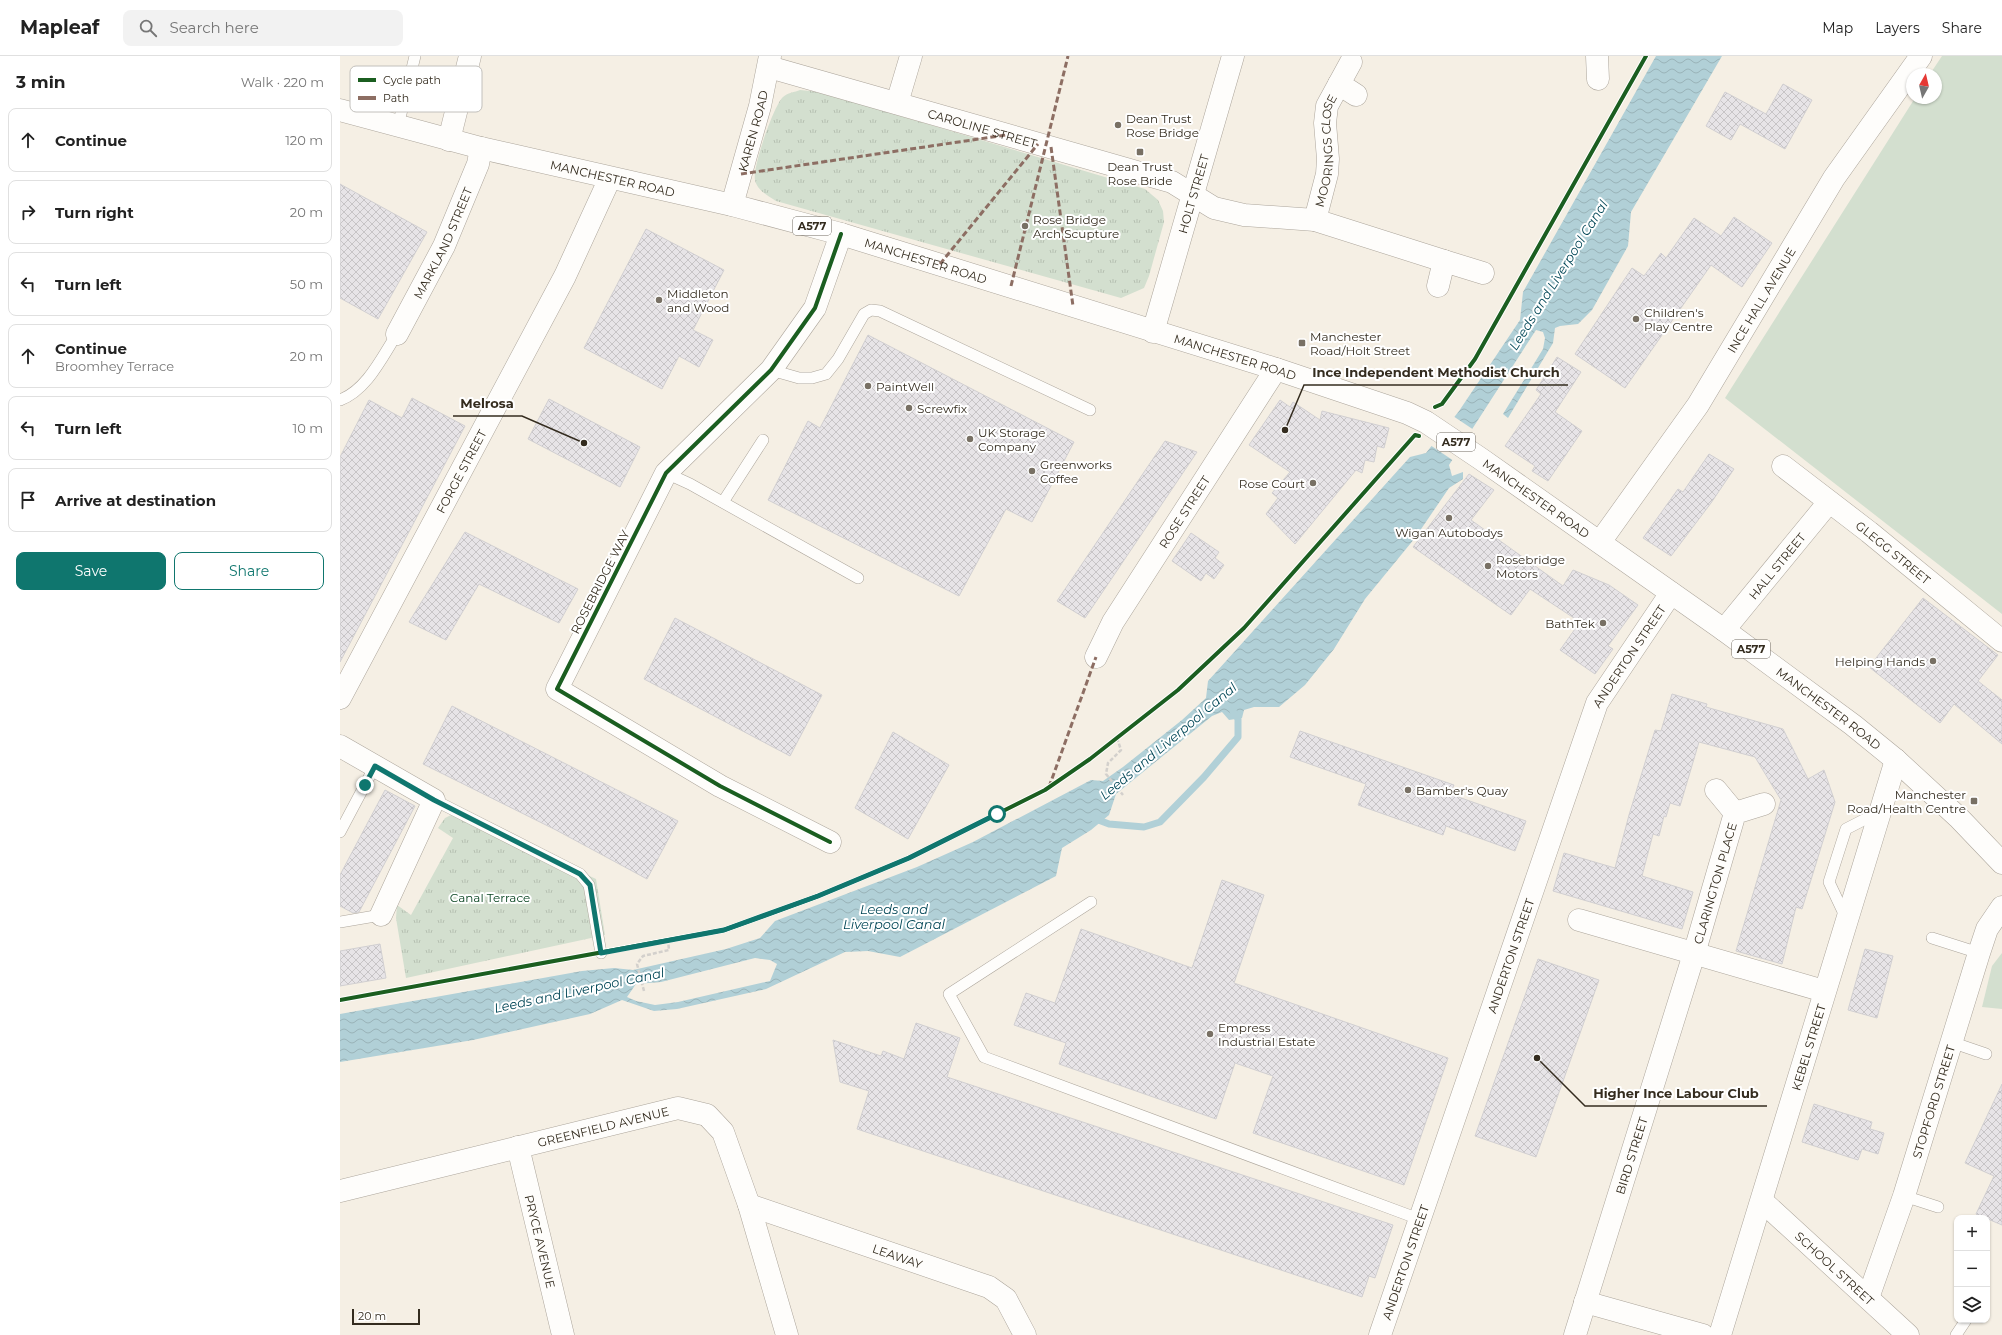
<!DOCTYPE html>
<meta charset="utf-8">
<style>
:root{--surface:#fff;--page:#f2f2f2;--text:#222;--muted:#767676;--line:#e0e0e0;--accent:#0f766e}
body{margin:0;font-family:Montserrat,sans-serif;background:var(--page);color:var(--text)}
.controls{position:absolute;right:12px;bottom:12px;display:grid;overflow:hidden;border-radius:8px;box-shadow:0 1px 3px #0004}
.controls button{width:36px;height:36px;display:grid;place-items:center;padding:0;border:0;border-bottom:1px solid var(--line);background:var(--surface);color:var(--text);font:20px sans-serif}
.compass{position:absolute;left:1566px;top:12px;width:36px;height:36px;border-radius:50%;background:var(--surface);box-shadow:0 1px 3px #0004;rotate:8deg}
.scale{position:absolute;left:12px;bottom:10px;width:68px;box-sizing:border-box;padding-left:4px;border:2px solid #342c1f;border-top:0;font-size:11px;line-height:14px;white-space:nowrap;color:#342c1f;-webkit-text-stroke:3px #fff;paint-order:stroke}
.stop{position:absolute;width:12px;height:12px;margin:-9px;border:3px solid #0f766e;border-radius:50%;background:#fff}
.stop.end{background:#0f766e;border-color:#fff;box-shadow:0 1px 4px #0008}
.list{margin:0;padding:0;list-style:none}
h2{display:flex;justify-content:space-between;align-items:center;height:52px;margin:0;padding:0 16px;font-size:17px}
h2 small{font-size:13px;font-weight:400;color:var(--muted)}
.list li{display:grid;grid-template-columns:26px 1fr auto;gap:12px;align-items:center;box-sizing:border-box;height:64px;margin:0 8px 8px;padding:0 8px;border:1px solid var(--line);border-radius:8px}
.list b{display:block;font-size:15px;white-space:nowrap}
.list p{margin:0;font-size:13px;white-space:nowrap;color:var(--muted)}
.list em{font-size:13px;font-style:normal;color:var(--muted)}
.actions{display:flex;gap:8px;padding:12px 16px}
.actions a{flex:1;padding:9px 0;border:1px solid var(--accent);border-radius:8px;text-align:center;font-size:14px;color:var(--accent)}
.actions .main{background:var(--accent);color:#fff}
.icon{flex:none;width:22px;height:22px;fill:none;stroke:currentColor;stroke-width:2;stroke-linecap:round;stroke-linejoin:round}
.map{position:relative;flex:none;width:1662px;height:1279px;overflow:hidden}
header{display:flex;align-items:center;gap:24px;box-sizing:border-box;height:56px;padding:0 20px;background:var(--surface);border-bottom:1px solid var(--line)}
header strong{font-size:19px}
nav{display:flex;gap:22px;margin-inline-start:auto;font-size:14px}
.search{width:280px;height:36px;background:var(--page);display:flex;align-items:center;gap:10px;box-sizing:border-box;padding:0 14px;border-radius:8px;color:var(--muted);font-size:15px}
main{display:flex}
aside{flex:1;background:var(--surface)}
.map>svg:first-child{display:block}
.grass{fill:#d3dfcf}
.park{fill:url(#park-tufts)}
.water{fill:url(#water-waves);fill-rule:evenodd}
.pier{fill:#f5efe4}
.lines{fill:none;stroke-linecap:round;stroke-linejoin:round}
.stream{stroke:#b1d0d7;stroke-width:7}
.building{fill:url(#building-cross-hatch);stroke:#d1cfd1}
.lane-casing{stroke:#aca59b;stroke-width:12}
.street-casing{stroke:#aca59b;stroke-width:23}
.highway-casing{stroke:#aca59b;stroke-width:23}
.path{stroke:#d3d0cc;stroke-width:2.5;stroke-dasharray:4 2;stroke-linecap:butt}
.lane{stroke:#fefdfb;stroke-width:11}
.street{stroke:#fefdfb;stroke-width:22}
.highway{stroke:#fefdfb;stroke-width:22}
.quiet{stroke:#8d6e63;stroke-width:3;stroke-dasharray:6 3;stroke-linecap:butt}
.cycleway-casing{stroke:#fff;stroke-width:6}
.cycleway{stroke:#1b5e20;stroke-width:4}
.route{stroke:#0f766e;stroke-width:5}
.poi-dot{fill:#787064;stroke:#fff;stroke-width:1.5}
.labels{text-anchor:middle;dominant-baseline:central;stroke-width:4;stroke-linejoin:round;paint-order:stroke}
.shield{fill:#fff;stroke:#716b62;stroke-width:1}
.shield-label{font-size:11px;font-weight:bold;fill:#342c1f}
.poi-label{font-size:12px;fill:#342c1f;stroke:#fff;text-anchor:start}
.street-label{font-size:12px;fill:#342c1f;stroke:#fff}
.park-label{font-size:12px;fill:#084421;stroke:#fff}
.water-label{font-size:13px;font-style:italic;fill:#004656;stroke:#fff}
.key{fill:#fff;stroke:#c2c0bc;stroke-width:1}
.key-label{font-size:11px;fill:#342c1f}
.leader{fill:none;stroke:#342c1f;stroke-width:1.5}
.callout-dot{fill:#342c1f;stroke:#fff;stroke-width:1.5}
.callout-label{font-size:13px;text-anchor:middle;font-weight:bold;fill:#342c1f;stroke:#fff;stroke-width:4;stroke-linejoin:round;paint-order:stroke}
</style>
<header>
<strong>Mapleaf</strong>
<div class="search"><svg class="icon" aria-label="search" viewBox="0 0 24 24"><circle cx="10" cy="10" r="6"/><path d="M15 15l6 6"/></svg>Search here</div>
<nav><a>Map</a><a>Layers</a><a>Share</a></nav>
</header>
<main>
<aside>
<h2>3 min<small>Walk · 220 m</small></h2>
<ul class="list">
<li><svg class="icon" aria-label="ahead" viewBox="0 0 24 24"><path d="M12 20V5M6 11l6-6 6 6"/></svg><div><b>Continue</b></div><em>120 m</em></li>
<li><svg class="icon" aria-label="right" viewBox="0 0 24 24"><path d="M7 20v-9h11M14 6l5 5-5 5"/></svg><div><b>Turn right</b></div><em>20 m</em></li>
<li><svg class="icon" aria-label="left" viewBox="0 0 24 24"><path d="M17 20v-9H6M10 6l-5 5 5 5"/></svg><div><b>Turn left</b></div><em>50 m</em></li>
<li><svg class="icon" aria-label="ahead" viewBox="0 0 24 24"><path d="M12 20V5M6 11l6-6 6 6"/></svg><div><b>Continue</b><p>Broomhey Terrace</p></div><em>20 m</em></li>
<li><svg class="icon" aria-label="left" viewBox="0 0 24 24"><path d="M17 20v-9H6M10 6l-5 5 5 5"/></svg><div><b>Turn left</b></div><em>10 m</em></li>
<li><svg class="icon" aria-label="arrive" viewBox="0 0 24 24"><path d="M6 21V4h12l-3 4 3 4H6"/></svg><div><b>Arrive at destination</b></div></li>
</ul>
<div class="actions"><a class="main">Save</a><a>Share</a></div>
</aside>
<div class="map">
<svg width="1662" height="1279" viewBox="0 0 1662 1279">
<defs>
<pattern id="park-tufts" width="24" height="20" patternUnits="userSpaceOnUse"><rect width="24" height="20" fill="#d3dfcf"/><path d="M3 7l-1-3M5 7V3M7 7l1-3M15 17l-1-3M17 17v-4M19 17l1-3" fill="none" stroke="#b6c0b1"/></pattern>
<pattern id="water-waves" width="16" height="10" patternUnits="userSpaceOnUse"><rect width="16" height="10" fill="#b1d0d7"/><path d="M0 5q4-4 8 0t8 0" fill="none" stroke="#99b3b8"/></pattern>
<pattern id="building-cross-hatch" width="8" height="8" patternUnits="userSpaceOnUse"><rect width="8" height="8" fill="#e7e4e7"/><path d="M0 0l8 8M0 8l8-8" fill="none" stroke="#c7c4c6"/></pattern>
</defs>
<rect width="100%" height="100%" fill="#f5efe4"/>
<g class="grass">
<polygon points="1602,0 1662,0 1662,558 1385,342 1575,42 1596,42 1596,18 1590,18"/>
<polygon points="1662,897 1662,953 1642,951 1652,910"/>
</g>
<g class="park">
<path d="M460 34 480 36 805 133 818 144 823 155 824 166 809 220 804 232 781 242 436 145C428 140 417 134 415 124 412 112 434 49 443 41 447 37 455 36 460 34Z"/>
<polygon points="115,757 256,823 265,879 66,922 56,862 57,849 71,859 113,782 98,772 105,762"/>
</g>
<path class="water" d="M1316 0H1382L1291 156 1288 190 1252 254 1238 268 1220 270 1215 272 1213 287 1168 362 1163 358 1203 293 1205 282 1203 276 1196 274 1109 409 1112 420 1123 416V423L1109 432 1075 482 1025 543 994 593 965 629 939 651H914L904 654 902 662 889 664 882 656 872 660 776 738 769 759 751 774 722 792 716 820 560 901 528 895 505 896 426 933 337 953 314 955 282 944 250 958 133 984 0 1006V958L242 915 274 912 293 914 386 893 420 882 435 865 577 811 633 786 751 724 763 725 783 711 842 664 866 642 868 625 1070 401 1086 397 1119 355 1180 264 1183 236ZM415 902 430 904 437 908 430 925 338 946 315 949 296 945 287 941 296 928 321 926Z"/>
<polygon class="pier" points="1113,360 1134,374 1114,405 1090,389"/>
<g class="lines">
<polyline class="stream" points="753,762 769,768 804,771 820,766 864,721 898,681 898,663 893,655"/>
</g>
<g class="building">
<polygon points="1443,28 1472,44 1445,93 1400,68 1391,84 1366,70 1385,36 1426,58"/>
<polygon points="0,128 87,176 38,263 0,242"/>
<polygon points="1394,161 1432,187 1402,231 1371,209 1285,332 1235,298 1292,212 1304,220 1321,197 1326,202 1354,162 1381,180"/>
<polygon points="306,173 384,214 353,274 373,284 359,311 339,300 322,333 244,292"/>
<polygon points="528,279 734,386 692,466 666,453 619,540 428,444 468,365 480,372"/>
<polygon points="1217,301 1241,316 1215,356 1242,375 1208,425 1192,415 1195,410 1165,390 1201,338 1196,334"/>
<polygon points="72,342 125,370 0,606 0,401 29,344 62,362"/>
<polygon points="209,343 300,391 280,431 188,383"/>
<polygon points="940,344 950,351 953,346 980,364 982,355 1049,372 1044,392 1037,390 1034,406 1025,404 1022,417 1016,414 955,488 926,458 938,442 932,437 950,416 909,389"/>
<polygon points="825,385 857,396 745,562 717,545"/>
<polygon points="1369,398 1394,413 1371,447 1331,500 1303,482 1338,433 1343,436"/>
<polygon points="1129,418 1154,434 1131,464 1223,530 1233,514 1269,529 1298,549 1268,590 1273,593 1255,618 1220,594 1240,566 1190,533 1171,559 1073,491"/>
<polygon points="125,476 238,533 219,567 139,528 106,584 69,566"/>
<polygon points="851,477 879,496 875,502 884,509 874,523 866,517 861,525 832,505"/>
<polygon points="1583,542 1658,599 1638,625 1662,644 1662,688 1614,648 1600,667 1529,611"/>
<polygon points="335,562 482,639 450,700 304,623"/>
<polygon points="1332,638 1367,648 1366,651 1443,673 1468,723 1484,714 1495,746 1462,853 1456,851 1442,908 1396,895 1441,744 1415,701 1359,686 1340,750 1330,747 1326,761 1324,760 1319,780 1313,778 1302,820 1353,836 1342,873 1213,835 1224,797 1275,812 1289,759 1315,674 1321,675"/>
<polygon points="112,650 338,765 307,823 216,774 83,708"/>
<polygon points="960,675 1114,729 1110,738 1186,765 1175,795 1106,770 1103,779 1018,749 1026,728 950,701"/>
<polygon points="553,676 609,709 568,783 515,752"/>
<polygon points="45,734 75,750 19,856 13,857 0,850 0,819"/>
<polygon points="882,824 924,839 894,927 1108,1002 1064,1129 913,1077 933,1020 895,1007 876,1063 719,1008 726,987 674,969 686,937 715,947 741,873 852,912"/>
<polygon points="40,888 46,922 0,930 0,895"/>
<polygon points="1525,893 1553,900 1537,962 1508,954"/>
<polygon points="1198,903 1259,924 1196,1101 1135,1080"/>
<polygon points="576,967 620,982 607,1021 1053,1169 1035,1222 1029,1220 1022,1241 517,1073 529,1035 500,1026 493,984 541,1000 543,995 564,1003"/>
<polygon points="1662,1028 1662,1169 1636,1158 1654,1120 1625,1107"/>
<polygon points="1474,1048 1532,1066 1530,1073 1544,1077 1538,1098 1522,1093 1518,1104 1462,1086"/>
</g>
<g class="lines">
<defs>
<g id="lane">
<polyline points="58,70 75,0"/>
<polyline points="431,314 459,322 472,322 486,318 498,303 524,258 531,254 540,255 750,354"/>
<path d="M0 344C27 334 42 301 57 278"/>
<polyline points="326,417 350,428 518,522"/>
<polyline points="383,446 423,384"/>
<polyline points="94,744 240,818 249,829 261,897"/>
<polyline points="0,776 35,710"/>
<polyline points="751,846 609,938 644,1001 1079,1163"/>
<polyline points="1506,862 1489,826 1506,773 1539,756"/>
<polyline points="0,866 41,859"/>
<polyline points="1592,882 1639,897"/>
<polyline points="1611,986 1646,998"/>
<polyline points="1564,1140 1598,1151"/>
<polyline points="1616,1279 1626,1264"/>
</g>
<g id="street">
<polyline points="1257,0 1258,23"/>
<polyline points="1011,6 999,28 1016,39"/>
<path id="s1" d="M429 11 832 126 874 152 904 159 975 164 1104 205"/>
<polyline points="557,47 571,0"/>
<polyline points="109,84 130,0"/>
<path id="s2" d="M392 149 420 50 430 0"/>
<path id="s3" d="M975 164 987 118 988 103 985 67 987 50 999 28"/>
<polyline points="1098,230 1104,205 1143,217"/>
<path id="s4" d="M813 276 893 0"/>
<path id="s5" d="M57 278 104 190 138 108 141 92"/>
<path id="s6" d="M1443 410 1529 476 1662 585"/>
<path id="s7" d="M1260 486 1358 349 1494 122 1581 0"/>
<path id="s8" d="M1384 574 1489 446"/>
<path id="s9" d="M756 601 773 566 936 313"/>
<path id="s10" d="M0 642 225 220 270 122"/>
<polyline points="0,690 94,744 41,859"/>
<polyline points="1376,734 1395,757"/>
<polyline points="490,786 380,730 217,633 326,417 431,314 475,252 501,178"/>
<polyline points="1239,864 1484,935"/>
<path id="s11" d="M178 1091 223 1279"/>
<path id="s12" d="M0 1135 338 1052 367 1059 383 1076 409 1149 447 1279"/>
<path id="s13" d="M1422 1145 1568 1279"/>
<path id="s14" d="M409 1149 649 1231 666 1243 685 1279"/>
<path id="s15" d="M1528 1242 1564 1140 1639 897 1647 873 1662 851"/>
<polyline points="1245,1246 1363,1279"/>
<path id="s16" d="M1040 1279 1257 647 1331 537"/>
<path id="s17" d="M1235 1279 1354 898 1395 757 1424 748"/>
<path id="s18" d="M1380 1279 1556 704"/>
</g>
<g id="highway">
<path id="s19" d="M0 54 141 92 392 149 501 178 936 313 1067 357 1086 366 1141 403 1384 574 1513 669 1556 704 1619 762 1662 807"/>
</g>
</defs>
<use href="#lane" class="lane-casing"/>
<use href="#street" class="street-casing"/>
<use href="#highway" class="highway-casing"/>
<g class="path">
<polyline points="777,682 781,694 768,707 766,718 783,739"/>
<polyline points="304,935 297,908 303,900 329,894 328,884"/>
</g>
<use href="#lane" class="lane"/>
<use href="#street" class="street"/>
<use href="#highway" class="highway"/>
<g class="quiet">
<polyline points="711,91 733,250"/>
<polyline points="401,118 666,79"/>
<polyline points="600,208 698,88"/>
<polyline points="671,230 728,0"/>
<polyline points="709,731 756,601"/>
</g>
<defs>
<g id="cycleway">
<polyline points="1095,351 1102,348 1135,303 1306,0"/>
<polyline points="490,786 380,730 217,633 326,417 431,314 475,252 501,178"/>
<polyline points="0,944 384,874 478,840 569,802 705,734 750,703 838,634 904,572 1075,379 1079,380"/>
</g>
</defs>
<use href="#cycleway" class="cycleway-casing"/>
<use href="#cycleway" class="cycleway"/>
</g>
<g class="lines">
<polyline class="route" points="25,729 35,710 94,744 240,818 250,829 261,897 384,874 478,840 569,802 657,758"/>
</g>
<g class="poi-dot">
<circle cx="778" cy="69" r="4"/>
<rect x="796" y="92" width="8" height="8" rx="2"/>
<circle cx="685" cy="170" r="4"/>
<circle cx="319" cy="244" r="4"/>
<circle cx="1296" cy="263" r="4"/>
<rect x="958" y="283" width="8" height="8" rx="2"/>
<circle cx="528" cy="330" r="4"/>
<circle cx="569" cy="352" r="4"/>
<circle cx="630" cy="383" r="4"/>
<circle cx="692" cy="415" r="4"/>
<circle cx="973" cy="427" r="4"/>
<circle cx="1109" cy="462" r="4"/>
<circle cx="1148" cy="510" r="4"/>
<circle cx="1263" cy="567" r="4"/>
<circle cx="1593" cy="605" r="4"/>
<circle cx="1068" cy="734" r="4"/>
<rect x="1630" y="741" width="8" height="8" rx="2"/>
<circle cx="870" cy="978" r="4"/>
</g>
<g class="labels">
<g class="shield">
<rect x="453" y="161" width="38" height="18" rx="3"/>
<rect x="1097" y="377" width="38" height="18" rx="3"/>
<rect x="1392" y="584" width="38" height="18" rx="3"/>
</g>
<g class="shield-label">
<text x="472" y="170">A577</text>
<text x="1116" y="386">A577</text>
<text x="1411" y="593">A577</text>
</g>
<g class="poi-label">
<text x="786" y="62">Dean Trust<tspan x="786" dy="14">Rose Bridge</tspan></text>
<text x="800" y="110" text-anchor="middle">Dean Trust<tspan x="800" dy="14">Rose Bride</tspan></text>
<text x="693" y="163">Rose Bridge<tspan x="693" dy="14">Arch Scupture</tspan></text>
<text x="327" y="237">Middleton<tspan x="327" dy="14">and Wood</tspan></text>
<text x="1304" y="256">Children's<tspan x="1304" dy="14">Play Centre</tspan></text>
<text x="970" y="280">Manchester<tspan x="970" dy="14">Road/Holt Street</tspan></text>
<text x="536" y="330">PaintWell</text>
<text x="577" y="352">Screwfix</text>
<text x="638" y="376">UK Storage<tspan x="638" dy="14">Company</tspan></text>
<text x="700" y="408">Greenworks<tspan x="700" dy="14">Coffee</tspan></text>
<text x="965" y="427" text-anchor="end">Rose Court</text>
<text x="1109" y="476" text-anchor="middle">Wigan Autobodys</text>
<text x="1156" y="503">Rosebridge<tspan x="1156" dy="14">Motors</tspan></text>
<text x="1255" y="567" text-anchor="end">BathTek</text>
<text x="1585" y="605" text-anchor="end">Helping Hands</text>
<text x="1076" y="734">Bamber's Quay</text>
<text x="1626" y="738" text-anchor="end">Manchester<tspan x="1626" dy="14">Road/Health Centre</tspan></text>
<text x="878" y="971">Empress<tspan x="878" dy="14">Industrial Estate</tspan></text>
</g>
<g class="street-label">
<text stroke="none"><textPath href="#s1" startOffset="222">CAROLINE STREET</textPath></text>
<text stroke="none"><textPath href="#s2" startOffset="77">KAREN ROAD</textPath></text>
<text stroke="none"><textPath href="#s3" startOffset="71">MOORINGS CLOSE</textPath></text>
<text stroke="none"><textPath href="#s19" startOffset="281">MANCHESTER ROAD</textPath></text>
<text stroke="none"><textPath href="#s4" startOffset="144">HOLT STREET</textPath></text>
<text stroke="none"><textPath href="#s5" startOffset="102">MARKLAND STREET</textPath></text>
<text stroke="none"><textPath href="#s19" startOffset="605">MANCHESTER ROAD</textPath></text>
<text stroke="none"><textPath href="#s7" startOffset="291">INCE HALL AVENUE</textPath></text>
<text stroke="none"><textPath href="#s19" startOffset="929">MANCHESTER ROAD</textPath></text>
<text stroke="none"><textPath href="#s10" startOffset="257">FORGE STREET</textPath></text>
<text stroke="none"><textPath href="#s19" startOffset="1265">MANCHESTER ROAD</textPath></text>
<text stroke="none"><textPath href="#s9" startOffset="170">ROSE STREET</textPath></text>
<text stroke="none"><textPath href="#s6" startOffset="140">GLEGG STREET</textPath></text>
<text stroke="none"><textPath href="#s8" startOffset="83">HALL STREET</textPath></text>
<text transform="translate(260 526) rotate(-63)">ROSEBRIDGE WAY</text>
<text stroke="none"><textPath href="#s16" startOffset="725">ANDERTON STREET</textPath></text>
<text stroke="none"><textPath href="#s19" startOffset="1625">MANCHESTER ROAD</textPath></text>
<text stroke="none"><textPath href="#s17" startOffset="473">CLARINGTON PLACE</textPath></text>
<text stroke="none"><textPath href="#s16" startOffset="401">ANDERTON STREET</textPath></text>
<text stroke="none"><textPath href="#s18" startOffset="301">KEBEL STREET</textPath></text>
<text stroke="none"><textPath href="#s15" startOffset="207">STOPFORD STREET</textPath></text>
<text stroke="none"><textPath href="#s12" startOffset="271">GREENFIELD AVENUE</textPath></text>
<text stroke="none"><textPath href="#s17" startOffset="188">BIRD STREET</textPath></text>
<text stroke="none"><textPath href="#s11" startOffset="97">PRYCE AVENUE</textPath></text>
<text stroke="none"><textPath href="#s14" startOffset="157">LEAWAY</textPath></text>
<text stroke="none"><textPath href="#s16" startOffset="77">ANDERTON STREET</textPath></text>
<text stroke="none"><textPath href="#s13" startOffset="99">SCHOOL STREET</textPath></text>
</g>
<g class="park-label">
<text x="150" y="841">Canal Terrace</text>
</g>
<g class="water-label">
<text transform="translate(1218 219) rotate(-58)">Leeds and Liverpool Canal</text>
<text transform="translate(828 685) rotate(-40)">Leeds and Liverpool Canal</text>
<text x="554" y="853">Leeds and<tspan x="554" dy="15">Liverpool Canal</tspan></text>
<text transform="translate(239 934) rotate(-12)">Leeds and Liverpool Canal</text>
</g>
</g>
<rect x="10" y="10" width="132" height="46" rx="6" class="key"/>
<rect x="18" y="22" width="18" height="4" fill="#1b5e20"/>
<rect x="18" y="40" width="18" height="4" fill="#8d6e63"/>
<g class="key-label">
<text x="43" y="28">Cycle path</text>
<text x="43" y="46">Path</text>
</g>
<path class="leader" d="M945 374L964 329H1228M244 387L182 360H113M1197 1002L1245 1050H1427"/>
<g class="callout-dot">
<circle cx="945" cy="374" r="4"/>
<circle cx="244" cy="387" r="4"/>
<circle cx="1197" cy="1002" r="4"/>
</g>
<g class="callout-label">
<text x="1096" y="321">Ince Independent Methodist Church</text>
<text x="147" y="352">Melrosa</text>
<text x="1336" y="1042">Higher Ince Labour Club</text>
</g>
</svg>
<div class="controls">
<button>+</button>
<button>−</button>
<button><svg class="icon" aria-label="layers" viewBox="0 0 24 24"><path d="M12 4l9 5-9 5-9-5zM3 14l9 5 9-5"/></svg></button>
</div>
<svg class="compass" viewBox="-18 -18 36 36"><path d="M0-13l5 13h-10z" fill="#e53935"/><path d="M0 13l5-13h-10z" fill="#767676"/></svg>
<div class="scale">20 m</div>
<div class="stop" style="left:657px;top:758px"></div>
<div class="stop end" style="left:25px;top:729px"></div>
</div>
</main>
